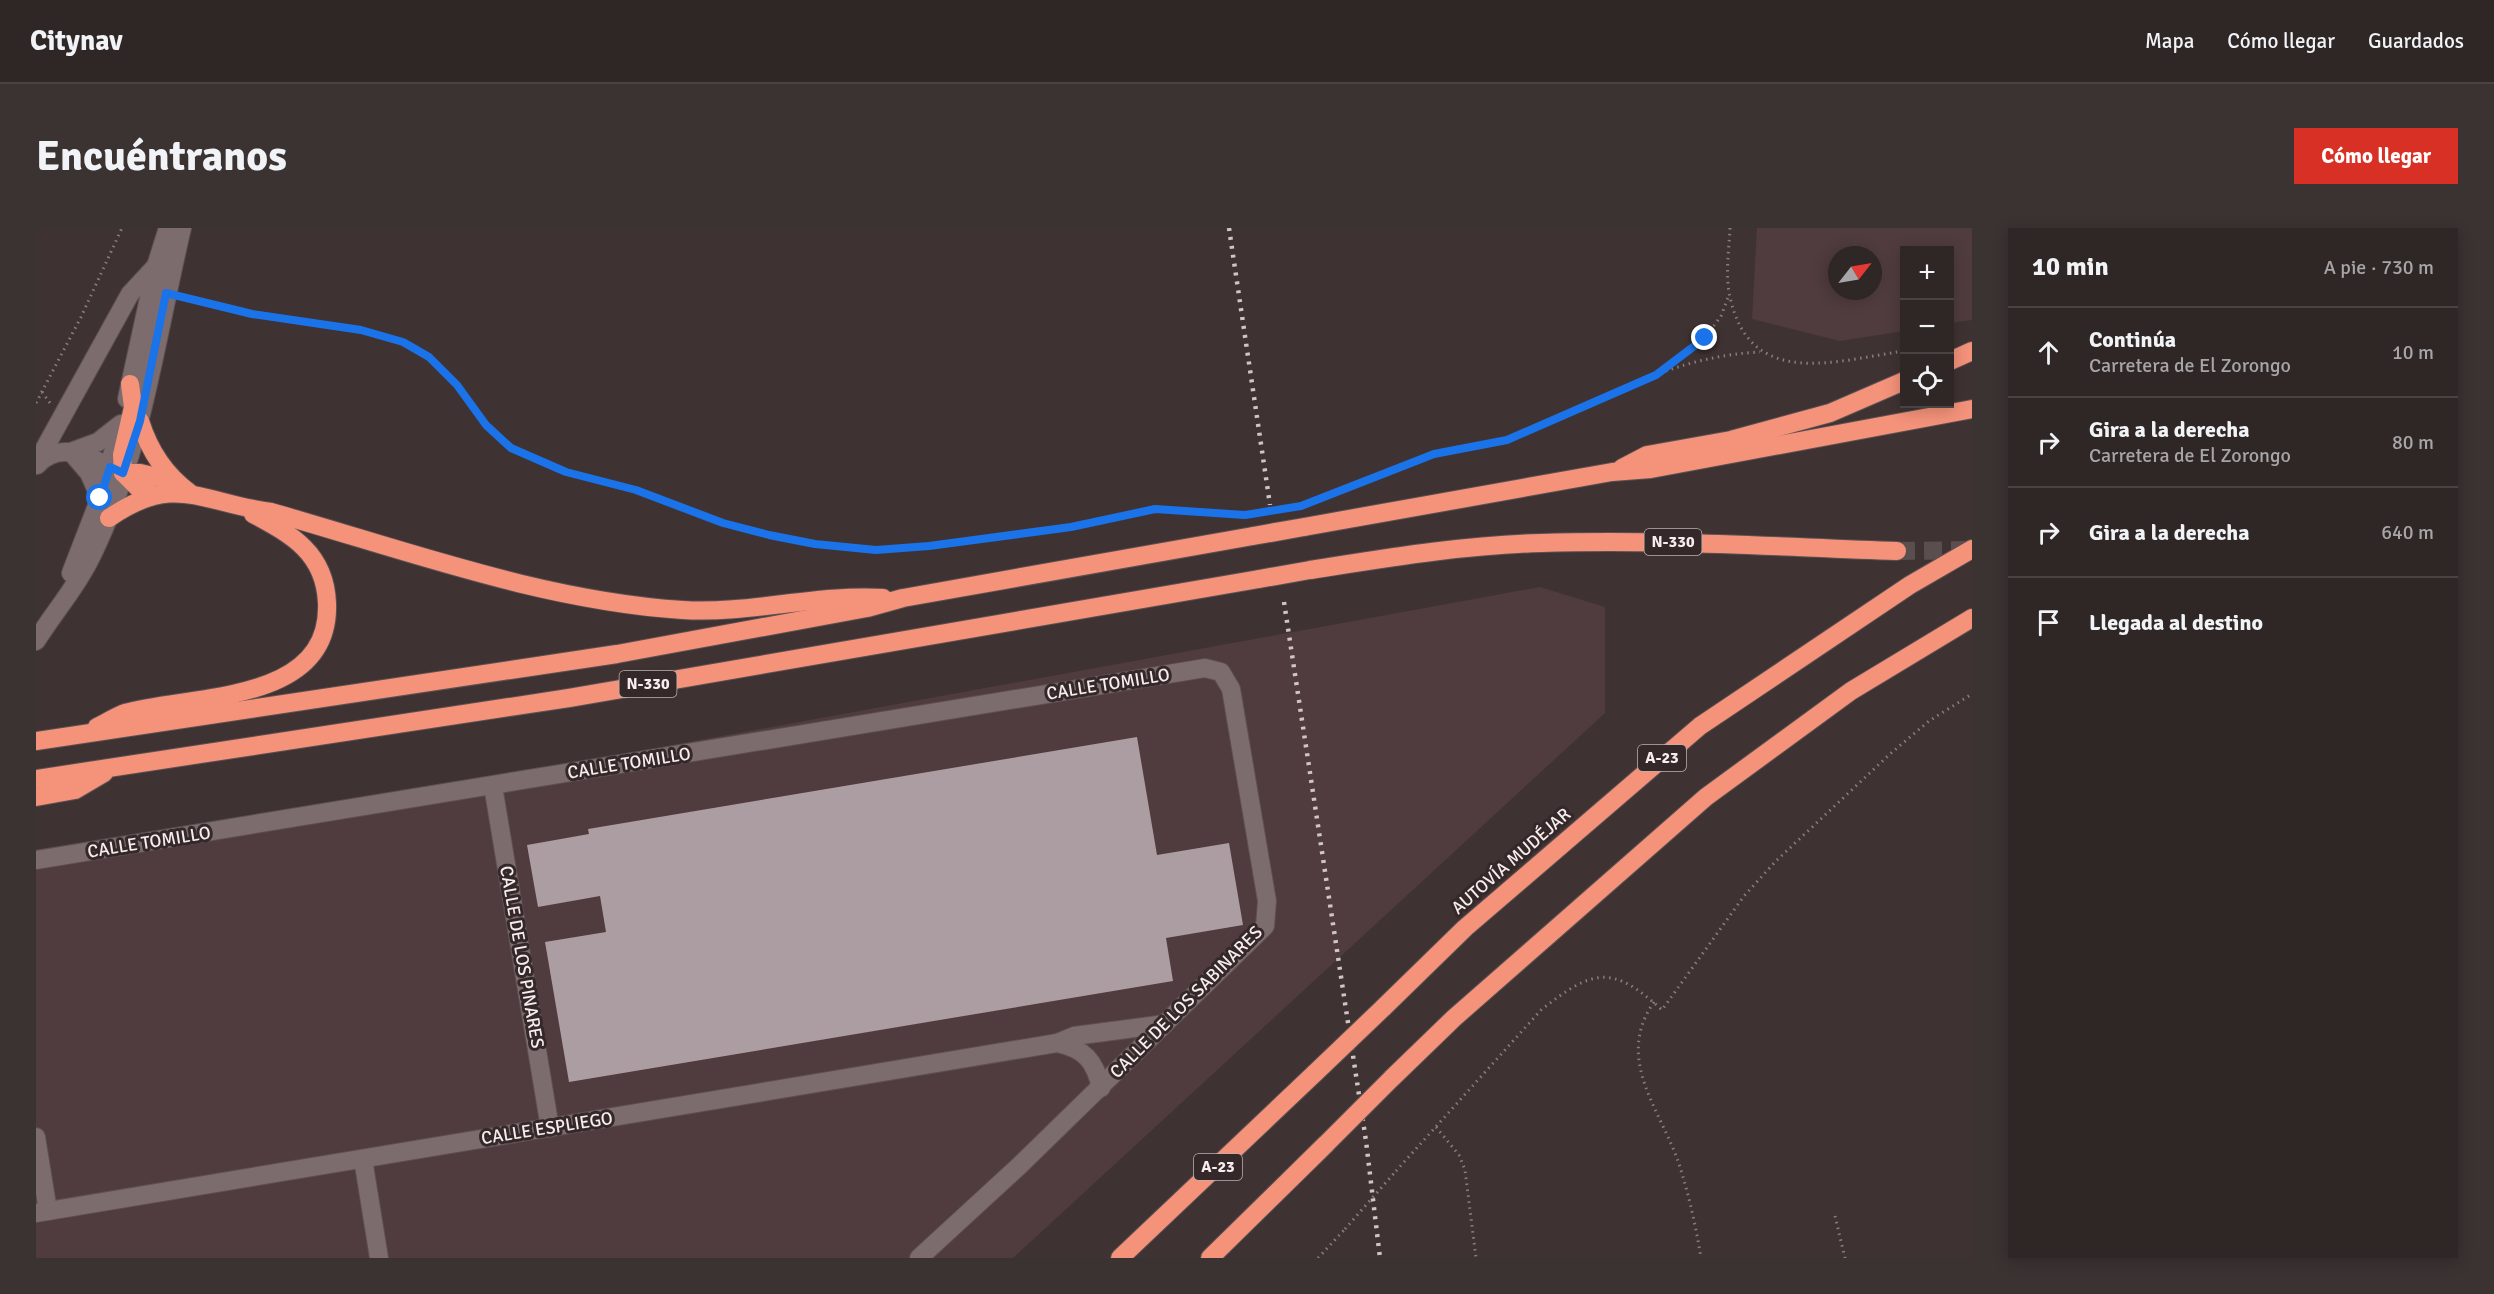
<!DOCTYPE html>
<html lang="es">
<meta charset="utf-8">
<style>
:root{--surface:#2f2626;--page:#3b3232;--text:#f1f3f6;--muted:#a7a5a7;--line:#4a4343;--accent:#d93025}
body{margin:0;font-family:Signika,sans-serif;background:var(--page);color:var(--text)}
.controls{position:absolute;right:18px;top:18px;display:grid;overflow:hidden;border-radius:0px;box-shadow:0 3px 15px #0003}
.controls button{width:54px;height:54px;display:grid;place-items:center;padding:0;border:0;border-bottom:2px solid var(--line);background:var(--surface);color:var(--text);font:30px sans-serif}
.compass{position:absolute;left:1792px;top:18px;width:54px;height:54px;border-radius:50%;background:var(--surface);box-shadow:0 3px 15px #0003;rotate:59deg}
.stop{position:absolute;width:18px;height:18px;margin:-14px;border:4px solid #1a73e8;border-radius:50%;background:#fff}
.stop.end{background:#1a73e8;border-color:#fff;box-shadow:0 2px 6px #0008}
.list{margin:0;padding:0;list-style:none}
h2{display:flex;justify-content:space-between;align-items:center;height:78px;margin:0;padding:0 24px;font-size:26px}
h2 small{font-size:20px;font-weight:400;color:var(--muted)}
.list li{display:grid;grid-template-columns:39px 1fr auto;gap:18px;align-items:center;box-sizing:border-box;height:90px;padding:0 24px;border-top:2px solid var(--line)}
.list b{display:block;font-size:22px;white-space:nowrap}
.list p{margin:0;font-size:20px;white-space:nowrap;color:var(--muted)}
.list em{font-size:20px;font-style:normal;color:var(--muted)}
.icon{flex:none;width:33px;height:33px;fill:none;stroke:currentColor;stroke-width:2;stroke-linecap:round;stroke-linejoin:round}
.map{position:relative;flex:none;width:1936px;height:1030px;overflow:hidden;border-radius:0px}
header{display:flex;align-items:center;gap:36px;box-sizing:border-box;height:84px;padding:0 30px;background:var(--surface);border-bottom:2px solid var(--line)}
header strong{font-size:28px}
nav{display:flex;gap:33px;margin-inline-start:auto;font-size:21px}
.intro{display:flex;align-items:center;justify-content:space-between;box-sizing:border-box;height:144px;padding:0 36px}
h1{margin:0;font-size:42px}
.button{padding:15px 27px;border-radius:0px;background:var(--accent);color:#fff;font-size:21px;font-weight:700}
main{display:flex;gap:36px;padding:0 36px}
aside{flex:1;background:var(--surface);border-radius:0px;box-shadow:0 3px 15px #0003}
.map>svg:first-child{display:block}
.built{fill:#503c3e;fill-rule:evenodd}
.building{fill:#ac9da3}
.lines{fill:none;stroke-linecap:round;stroke-linejoin:round}
.highway-tunnel{stroke:#5b4e4f;stroke-width:18;stroke-dasharray:18 9;stroke-linecap:butt}
.minor-casing{stroke:#5c5052;stroke-width:20}
.highway-casing{stroke:#5c5052;stroke-width:20}
.path{stroke:#897e7f;stroke-width:3;stroke-dasharray:1.5 4.5;stroke-linecap:butt}
.minor{stroke:#7c6c6d;stroke-width:18}
.highway{stroke:#f4927a;stroke-width:18}
.rail{stroke:#d0c5c6;stroke-width:4.5;stroke-dasharray:3 6;stroke-linecap:butt}
.highway-bridge-casing{stroke:#5c5052;stroke-width:20;stroke-linecap:butt}
.path-bridge{stroke:#897e7f;stroke-width:3;stroke-dasharray:1.5 4.5;stroke-linecap:butt}
.highway-bridge{stroke:#f4927a;stroke-width:18}
.route{stroke:#1a73e8;stroke-width:8}
.labels{text-anchor:middle;dominant-baseline:central;stroke-width:6;stroke-linejoin:round;paint-order:stroke}
.shield{fill:#352829;stroke:#bdb2b3;stroke-width:1.5}
.shield-label{font-size:16px;font-weight:bold;fill:#f7edee}
.street-label{font-size:18px;fill:#f7edee;stroke:#352829}
</style>
<header>
<strong>Citynav</strong>
<nav><a>Mapa</a><a>Cómo llegar</a><a>Guardados</a></nav>
</header>
<div class="intro"><h1>Encuéntranos</h1><a class="button">Cómo llegar</a></div>
<main>
<div class="map">
<svg width="1936" height="1030" viewBox="0 0 1936 1030">
<rect width="100%" height="100%" fill="#3f3233"/>
<g class="built">
<path d="M1721 0H1936V92L1914 95V22H1868V103L1804 113 1716 91ZM1801 27H1837V63H1801Z"/>
<polygon points="1504,359 1569,379 1569,485 977,1030 0,1030 0,633"/>
</g>
<polygon class="building" points="1101,509 1121,627 1193,615 1207,697 1130,710 1137,753 533,854 509,714 570,704 564,668 502,679 491,617 553,606 552,601"/>
<g class="lines">
<polyline class="highway-tunnel" points="1861,323 1936,322"/>
<defs>
<g id="minor">
<polyline points="91,171 120,38 132,0"/>
<polyline points="35,224 62,214 85,196"/>
<polyline points="35,224 53,245 64,270"/>
<polyline points="0,236 94,66 119,39"/>
<path d="M1 237C24 211 57 230 82 243"/>
<polyline points="35,345 64,270 83,203"/>
<path d="M0 413C19 383 42 357 57 325 106 224 120 109 146 0"/>
<polyline points="457,558 514,900"/>
<polyline points="0,632 1169,440 1185,444 1195,461 1231,673 1229,698 982,939 883,1030"/>
<path d="M1021 815C1049 821 1059 833 1065 860"/>
<polyline points="0,909 12,983"/>
<polyline points="327,931 343,1030"/>
<polyline points="0,985 1021,815 1038,808 1129,796"/>
</g>
<g id="highway">
<polyline points="1914,133 1936,123"/>
<polyline points="94,156 97,179 86,227 87,245 103,261 116,266"/>
<path d="M104 193C113 222 129 247 154 265"/>
<polyline points="1586,240 1611,227 1695,212 1794,185 1868,153"/>
<polyline points="87,245 104,245 138,253"/>
<path d="M73 290C139 244 166 275 235 284 369 322 507 373 647 382 714 386 780 366 847 370"/>
<polyline points="1268,299 1576,244 1615,241 1936,181"/>
<path d="M1274 342C1351 330 1428 317 1505 315 1624 311 1742 319 1861 323"/>
<path d="M61 499C70 495 80 488 89 485 158 466 295 476 291 375 289 325 256 307 217 286"/>
<polyline points="0,513 581,426 831,380 867,370 1217,308"/>
<polyline points="0,551 533,470 1223,351"/>
<polyline points="0,569 39,562 68,545"/>
<polyline points="1347,780 1429,700 1664,498 1874,357 1936,321"/>
<polyline points="1356,850 1418,790 1670,569 1815,463 1936,390"/>
<polyline points="1084,1030 1279,845"/>
<polyline points="1174,1030 1290,916"/>
</g>
</defs>
<use href="#minor" class="minor-casing"/>
<use href="#highway" class="highway-casing"/>
<g class="path">
<path d="M1694 0C1693 22 1689 48 1694 69 1714 162 1799 133 1868 123"/>
<polyline points="146,69 216,86 325,102 367,114 393,129 421,157 450,197 475,220 530,245 600,262 687,295 733,307 779,316 840,322 893,319 1035,299 1119,281 1209,287"/>
<path d="M1624 145C1658 133 1688 126 1724 124"/>
<polyline points="6,164 14,175"/>
<polyline points="0,175 45,89 86,0"/>
<polyline points="1265,278 1397,226 1471,212 1620,147 1669,110 1685,88 1693,67"/>
<path d="M1618 774C1578 831 1625 882 1643 936 1653 967 1660 999 1665 1030"/>
<polyline points="1400,899 1423,927 1429,942 1440,1030"/>
<path d="M1360 943 1505 782C1557 741 1576 736 1626 782L1708 668 1740 633 1854 526 1893 493 1936 466"/>
<polyline points="1799,988 1809,1030"/>
<polyline points="1282,1030 1309,1001"/>
</g>
<use href="#minor" class="minor"/>
<use href="#highway" class="highway"/>
<g class="rail">
<polyline points="1193,0 1234,277"/>
<polyline points="1248,374 1330,913 1344,1030"/>
</g>
<defs>
<g id="highway-bridge">
<polyline points="1217,308 1268,299"/>
<polyline points="1223,351 1274,342"/>
<polyline points="1279,845 1347,780"/>
<polyline points="1290,916 1356,850"/>
</g>
</defs>
<use href="#highway-bridge" class="highway-bridge-casing"/>
<g class="path-bridge">
<polyline points="1209,287 1265,278"/>
<polyline points="1309,1001 1360,943"/>
</g>
<use href="#highway-bridge" class="highway-bridge"/>
</g>
<g class="lines">
<polyline class="route" points="64,270 74,239 87,245 104,193 130,65 216,86 325,102 367,114 393,129 421,157 450,197 475,220 530,244 600,262 687,295 733,307 779,316 840,322 893,318 1035,299 1119,281 1209,287 1265,278 1398,226 1471,212 1620,147 1669,110"/>
</g>
<g class="labels">
<g class="shield">
<rect x="1608.5" y="301" width="57" height="26" rx="4.5"/>
<rect x="583.5" y="443" width="57" height="26" rx="4.5"/>
<rect x="1602" y="517" width="48" height="26" rx="4.5"/>
<rect x="1158" y="926" width="48" height="26" rx="4.5"/>
</g>
<g class="shield-label">
<text x="1637" y="314">N-330</text>
<text x="612" y="456">N-330</text>
<text x="1626" y="530">A-23</text>
<text x="1182" y="939">A-23</text>
</g>
<g class="street-label">
<text transform="translate(1072 456) rotate(-9)">CALLE TOMILLO</text>
<text transform="translate(593 535) rotate(-9)">CALLE TOMILLO</text>
<text transform="translate(113 614) rotate(-9)">CALLE TOMILLO</text>
<text transform="translate(1475 633) rotate(-41)">AUTOVÍA MUDÉJAR</text>
<text transform="translate(486 729) rotate(80)">CALLE DE LOS PINARES</text>
<text transform="translate(1150 774) rotate(-45)">CALLE DE LOS SABINARES</text>
<text transform="translate(511 900) rotate(-9)">CALLE ESPLIEGO</text>
</g>
</g>
</svg>
<div class="controls">
<button>+</button>
<button>−</button>
<button><svg class="icon" aria-label="locate" viewBox="0 0 24 24"><circle cx="12" cy="12" r="6"/><path d="M12 2v4M12 18v4M2 12h4M18 12h4"/></svg></button>
</div>
<svg class="compass" viewBox="-18 -18 36 36"><path d="M0-13l5 13h-10z" fill="#e53935"/><path d="M0 13l5-13h-10z" fill="#a7a5a7"/></svg>
<div class="stop" style="left:64px;top:270px"></div>
<div class="stop end" style="left:1669px;top:110px"></div>
</div>
<aside>
<h2>10 min<small>A pie · 730 m</small></h2>
<ul class="list">
<li><svg class="icon" aria-label="ahead" viewBox="0 0 24 24"><path d="M12 20V5M6 11l6-6 6 6"/></svg><div><b>Continúa</b><p>Carretera de El Zorongo</p></div><em>10 m</em></li>
<li><svg class="icon" aria-label="right" viewBox="0 0 24 24"><path d="M7 20v-9h11M14 6l5 5-5 5"/></svg><div><b>Gira a la derecha</b><p>Carretera de El Zorongo</p></div><em>80 m</em></li>
<li><svg class="icon" aria-label="right" viewBox="0 0 24 24"><path d="M7 20v-9h11M14 6l5 5-5 5"/></svg><div><b>Gira a la derecha</b></div><em>640 m</em></li>
<li><svg class="icon" aria-label="arrive" viewBox="0 0 24 24"><path d="M6 21V4h12l-3 4 3 4H6"/></svg><div><b>Llegada al destino</b></div></li>
</ul>
</aside>
</main>
